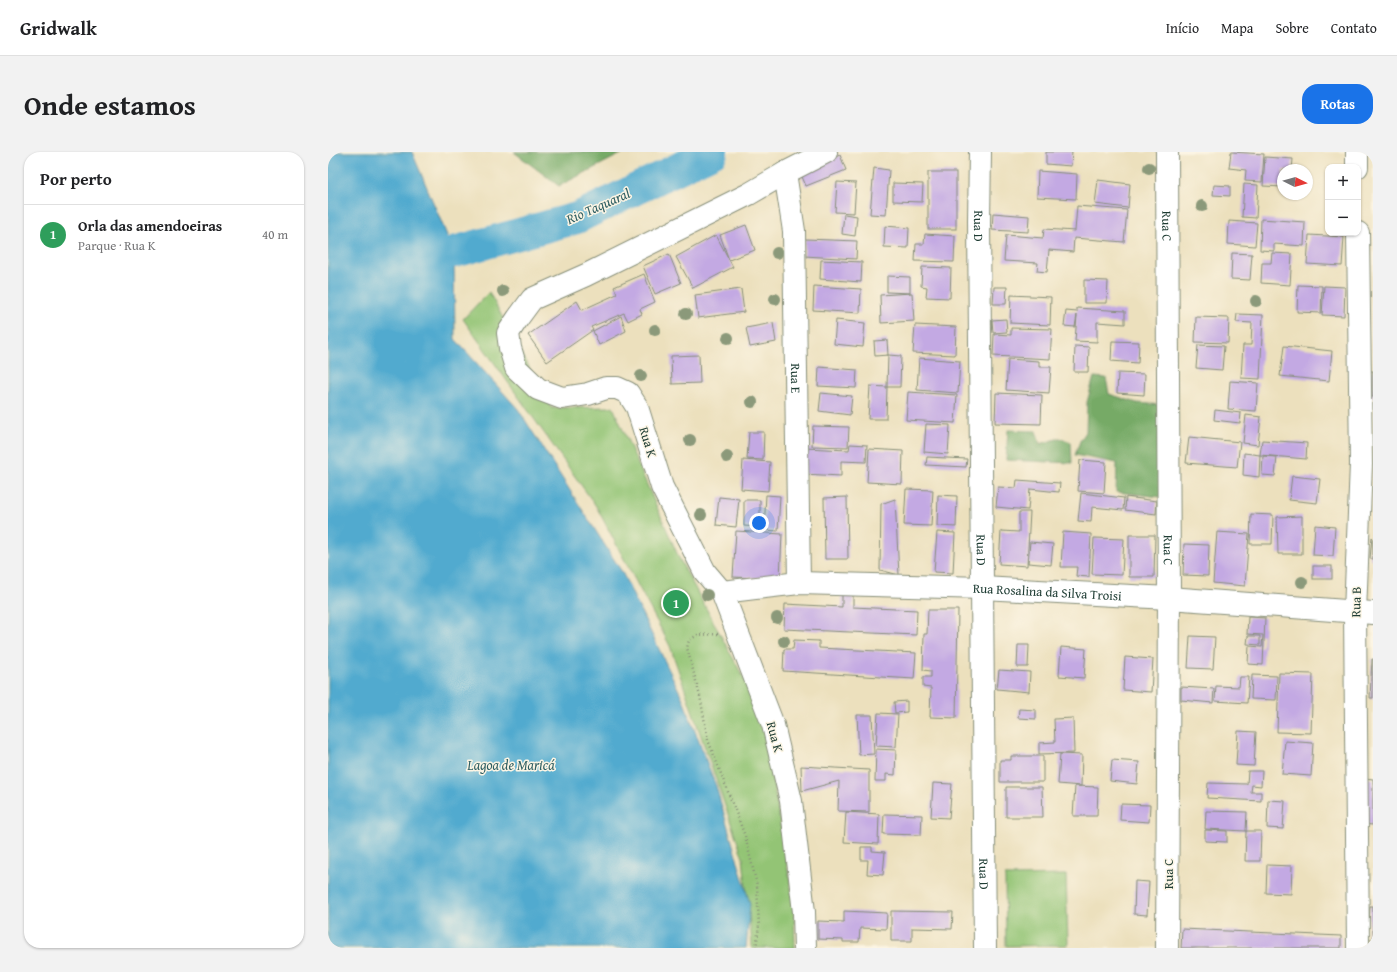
<!DOCTYPE html>
<html lang="pt">
<meta charset="utf-8">
<style>
:root{--surface:#fff;--page:#f2f2f2;--text:#202124;--muted:#757577;--line:#e0e0e0;--accent:#1a73e8}
body{margin:0;font-family:"Gentium Book Plus",serif;background:var(--page);color:var(--text)}
.controls{position:absolute;right:12px;top:12px;display:grid;overflow:hidden;border-radius:8px;box-shadow:0 1px 3px #0004}
.controls button{width:36px;height:36px;display:grid;place-items:center;padding:0;border:0;border-bottom:1px solid var(--line);background:var(--surface);color:var(--text);font:20px sans-serif}
.compass{position:absolute;left:949px;top:12px;width:36px;height:36px;border-radius:50%;background:var(--surface);box-shadow:0 1px 3px #0004;rotate:95deg}
.you{position:absolute;left:431px;top:371px;width:14px;height:14px;margin:-10px;border:3px solid #fff;border-radius:50%;background:#1a73e8;box-shadow:0 0 0 6px #1a73e833}
.badge{display:grid;place-items:center;width:26px;height:26px;border-radius:50%;background:var(--accent);color:#fff;font-size:13px;font-weight:700}
.pin{position:absolute;translate:-50% -50%;border:2px solid #fff;box-shadow:0 1px 4px #0006}
.list{margin:0;padding:0;list-style:none}
h2{display:flex;justify-content:space-between;align-items:center;height:52px;margin:0;padding:0 16px;font-size:17px}
h2 small{font-size:13px;font-weight:400;color:var(--muted)}
.list li{display:grid;grid-template-columns:26px 1fr auto;gap:12px;align-items:center;box-sizing:border-box;height:60px;padding:0 16px;border-top:1px solid var(--line)}
.list b{display:block;font-size:15px;white-space:nowrap}
.list p{margin:0;font-size:13px;white-space:nowrap;color:var(--muted)}
.list em{font-size:13px;font-style:normal;color:var(--muted)}
.map{position:relative;flex:none;width:1045px;height:796px;overflow:hidden;border-radius:16px}
header{display:flex;align-items:center;gap:24px;box-sizing:border-box;height:56px;padding:0 20px;background:var(--surface);border-bottom:1px solid var(--line)}
header strong{font-size:19px}
nav{display:flex;gap:22px;margin-inline-start:auto;font-size:14px}
.intro{display:flex;align-items:center;justify-content:space-between;box-sizing:border-box;height:96px;padding:0 24px}
h1{margin:0;font-size:28px}
.button{padding:10px 18px;border-radius:16px;background:var(--accent);color:#fff;font-size:14px;font-weight:700}
main{display:flex;gap:24px;padding:0 24px}
aside{flex:1;background:var(--surface);border-radius:16px;box-shadow:0 1px 3px #0004}
.map>svg:first-child{display:block}
.green{fill:#93c474;stroke:#598054}
.forest{fill:#76aa66;stroke:#4a744d}
.water{fill:#51aacf;stroke:#387482}
.lines{fill:none;stroke-linecap:round;stroke-linejoin:round}
.river{stroke:#51aacf;stroke-width:32}
.building{fill:#c3a9e3}
.street-casing{stroke:#868e78;stroke-width:24}
.path{stroke:#868e78;stroke-width:2.5;stroke-dasharray:1 3;stroke-linecap:butt}
.street{stroke:#fff;stroke-width:22}
.tree{fill:#8b997a}
.labels{text-anchor:middle;dominant-baseline:central;stroke-width:3;stroke-linejoin:round;paint-order:stroke}
.street-label{font-size:13px;fill:#1f3d34;stroke:#fcf5e5}
.water-label{font-size:14px;font-style:italic;fill:#2e5e62;stroke:#fcf5e5}
</style>
<header>
<strong>Gridwalk</strong>
<nav><a>Início</a><a>Mapa</a><a>Sobre</a><a>Contato</a></nav>
</header>
<div class="intro"><h1>Onde estamos</h1><a class="button">Rotas</a></div>
<main>
<aside>
<h2>Por perto<small></small></h2>
<ul class="list">
<li><span class="badge" style="background:#2e9e5b">1</span><div><b>Orla das amendoeiras</b><p>Parque · Rua K</p></div><em>40 m</em></li>
</ul>
</aside>
<div class="map">
<svg width="1045" height="796" viewBox="0 0 1045 796">
<rect width="100%" height="100%" fill="#fcf5e5"/>
<filter id="ink" filterUnits="userSpaceOnUse"><feTurbulence type="fractalNoise" baseFrequency=".025" numOctaves="2"/><feDisplacementMap in="SourceGraphic" scale="8" xChannelSelector="R" yChannelSelector="G"/><feConvolveMatrix kernelMatrix="1 2 1 2 8 2 1 2 1" color-interpolation-filters="sRGB"/></filter>
<filter id="wash" filterUnits="userSpaceOnUse"><feTurbulence type="fractalNoise" baseFrequency=".012" numOctaves="4" result="noise"/><feDisplacementMap in="SourceGraphic" scale="16" xChannelSelector="R" yChannelSelector="G"/><feGaussianBlur stdDeviation="0.9" result="paint"/><feColorMatrix in="noise" values="0 0 0 0 0 0 0 0 0 0 0 0 0 0 0 0 0 1.4 0 .05"/><feComposite in="paint" operator="in"/></filter>
<g filter="url(#wash)">
<rect width="100%" height="100%" fill="#ece0bd"/>
<g class="green">
<polygon points="161,140 223,256 285,255 352,408 433,558 466,754 467,796 423,796 424,792 415,706 342,494 268,354 135,167"/>
<polygon points="738,723 740,793 678,794 677,724"/>
</g>
<g class="forest">
<polygon points="186,0 297,0 231,34"/>
<polygon points="766,225 778,226 781,242 809,251 835,253 833,345 788,340 789,311 747,303 752,289 758,280 759,250"/>
<polygon points="680,278 708,279 712,292 732,286 743,290 744,311 678,308"/>
</g>
<polygon class="water" points="0,0 84,0 126,100 127,187 190,257 294,420 354,545 388,634 422,752 418,796 0,796"/>
<g class="lines">
<polyline class="river" points="126,100 249,66 384,0"/>
</g>
<g id="blocks">
<g class="building">
<polygon points="718,0 744,0 743,14 718,12"/>
<polygon points="903,0 936,2 934,30 917,29 918,18 901,16"/>
<polygon points="512,3 518,18 478,34 472,20"/>
<polygon points="937,5 965,7 964,18 955,18 955,35 935,34"/>
<polygon points="546,16 561,18 558,63 542,62"/>
<polygon points="710,19 749,22 748,47 709,45"/>
<rect x="600" y="20" width="28" height="57"/>
<polygon points="770,28 802,32 800,56 767,52"/>
<polygon points="509,30 528,31 526,61 507,60"/>
<polygon points="565,31 595,32 594,50 565,49"/>
<polygon points="916,32 930,33 928,66 914,65"/>
<polygon points="886,33 902,34 902,44 885,43"/>
<polygon points="749,54 799,58 796,90 746,86 745,100 721,98 719,120 709,119 710,111 676,109 678,83 715,86 716,77 747,79"/>
<polygon points="665,61 701,64 700,80 664,78"/>
<polygon points="516,62 529,64 527,84 514,82"/>
<polygon points="933,67 977,70 976,94 946,92 946,99 932,98"/>
<polygon points="901,69 929,71 927,94 900,92"/>
<polygon points="418,73 427,98 401,108 392,83"/>
<polygon points="557,74 581,76 580,96 556,95"/>
<polygon points="597,82 627,84 626,110 587,109 588,92 596,92"/>
<polygon points="388,83 405,115 365,136 348,105"/>
<polygon points="981,83 1016,85 1014,114 979,112"/>
<polygon points="477,87 529,89 528,107 476,104"/>
<polygon points="904,101 924,102 922,128 903,127"/>
<polygon points="944,101 964,102 962,133 933,131 934,111 943,111"/>
<polygon points="341,102 353,131 327,142 315,114"/>
<polygon points="493,108 534,110 533,130 492,127"/>
<polygon points="594,115 623,116 622,146 598,145 599,135 593,134"/>
<polygon points="316,122 327,150 312,157 314,162 300,169 296,161 263,175 265,178 219,210 200,183 249,149 254,158 289,142 286,135"/>
<polygon points="559,124 582,125 582,141 559,140"/>
<polygon points="756,128 780,129 779,151 756,151"/>
<polygon points="970,133 994,134 993,161 969,160"/>
<polygon points="486,134 533,137 532,161 485,158"/>
<polygon points="996,134 1017,135 1016,164 994,163"/>
<polygon points="666,135 679,135 678,152 665,152"/>
<polygon points="413,137 416,160 370,166 367,143"/>
<polygon points="584,141 586,169 553,171 552,143"/>
<polygon points="683,143 723,145 722,173 682,171"/>
<polygon points="749,156 797,159 797,172 769,170 769,190 747,189 749,163 747,175 736,174 738,159 749,160"/>
<polygon points="909,162 935,163 932,227 913,226 915,193 923,193 924,171 908,170"/>
<polygon points="293,164 298,179 271,193 265,179"/>
<polygon points="868,165 901,166 900,191 867,190"/>
<polygon points="678,167 679,180 665,181 664,168"/>
<polygon points="508,168 537,171 535,195 506,192"/>
<polygon points="445,171 448,190 422,195 418,176"/>
<polygon points="587,173 628,175 627,203 585,201"/>
<polygon points="683,176 724,177 722,207 665,204 666,182 683,183"/>
<polygon points="559,188 560,203 547,204 546,189"/>
<polygon points="784,189 811,190 810,211 783,209"/>
<polygon points="870,193 896,194 894,218 868,216"/>
<polygon points="747,194 761,195 760,220 746,220"/>
<polygon points="956,194 1004,199 1001,229 952,224"/>
<polygon points="371,203 372,231 344,232 343,204"/>
<polygon points="560,203 573,204 572,235 559,235"/>
<polygon points="591,206 632,209 630,241 589,238"/>
<polygon points="680,207 711,209 711,215 723,215 721,241 678,238"/>
<polygon points="491,215 529,218 528,236 490,234"/>
<polygon points="1040,219 1045,219 1045,245 1041,245"/>
<polygon points="790,221 817,222 816,243 789,241"/>
<polygon points="902,229 930,231 928,259 900,257"/>
<polygon points="542,234 559,235 558,267 540,267"/>
<polygon points="580,240 629,243 627,271 578,268"/>
<polygon points="493,241 524,244 522,263 491,259"/>
<polygon points="668,241 714,243 713,272 667,271"/>
<polygon points="887,258 913,261 912,271 886,268"/>
<polygon points="918,263 933,265 930,293 915,291"/>
<polygon points="598,272 622,273 620,302 596,300"/>
<polygon points="485,274 521,275 520,295 484,294"/>
<polygon points="421,280 436,280 435,308 419,307"/>
<polygon points="861,285 912,290 909,315 858,311"/>
<polygon points="934,288 979,291 978,307 932,303 931,325 915,323 916,301 932,303"/>
<polygon points="522,292 539,293 538,310 513,309 513,324 475,322 476,296 521,298"/>
<polygon points="541,297 575,299 574,332 539,330"/>
<polygon points="935,304 949,305 947,324 934,323"/>
<polygon points="599,305 639,307 638,315 598,313"/>
<polygon points="415,308 442,310 440,339 413,337"/>
<polygon points="752,308 778,310 776,341 750,339"/>
<polygon points="964,324 992,327 989,351 961,348"/>
<polygon points="689,328 732,331 731,340 702,337 700,358 668,355 670,335 688,336"/>
<polygon points="578,337 605,338 603,374 576,373"/>
<polygon points="753,341 796,346 795,358 764,355 763,370 750,369"/>
<polygon points="438,343 452,344 450,379 436,378"/>
<polygon points="610,343 629,344 628,375 609,374"/>
<polygon points="391,345 411,347 408,375 388,373"/>
<polygon points="519,345 520,407 497,407 496,346"/>
<polygon points="798,345 829,349 828,362 797,358"/>
<polygon points="567,347 571,423 552,418 553,352"/>
<polygon points="416,348 432,348 432,375 416,374"/>
<polygon points="691,360 702,360 699,414 671,412 673,379 691,380"/>
<polygon points="923,362 945,363 944,392 922,392"/>
<polygon points="974,364 974,402 950,402 949,365"/>
<polygon points="987,373 1007,375 1005,404 985,403"/>
<polygon points="408,379 454,382 452,427 405,425"/>
<polygon points="609,380 627,381 625,421 606,420"/>
<polygon points="735,380 763,382 761,425 748,424 749,415 733,415"/>
<polygon points="889,380 921,382 917,434 885,431"/>
<polygon points="801,383 827,383 826,425 801,425"/>
<polygon points="1044,385 1045,386 1045,407 1042,407"/>
<polygon points="766,386 796,387 794,423 764,422"/>
<polygon points="702,390 725,392 723,413 700,411"/>
<polygon points="856,392 881,393 880,424 855,423"/>
<rect x="985" y="414" width="19" height="13"/>
<polygon points="514,442 525,442 525,455 589,458 588,483 456,477 457,452 514,455"/>
<polygon points="600,458 630,458 628,566 602,565 603,536 595,535 595,525 603,525 603,519 595,518 596,482 599,482"/>
<polygon points="920,465 937,466 935,513 920,512 921,494 934,495 935,483 919,482"/>
<polygon points="862,484 887,485 885,517 860,516"/>
<polygon points="920,484 932,484 932,493 919,492"/>
<polygon points="466,488 491,489 491,496 588,501 586,527 455,519 456,497 465,497"/>
<polygon points="690,493 701,493 700,515 689,515"/>
<polygon points="733,495 758,497 756,526 731,524"/>
<polygon points="797,505 825,507 823,540 795,538"/>
<polygon points="1044,507 1045,507 1045,546 1042,546"/>
<polygon points="671,518 702,520 701,540 669,537"/>
<polygon points="951,521 985,522 983,581 949,580"/>
<polygon points="924,523 949,524 948,548 923,547"/>
<polygon points="912,525 921,525 919,551 887,549 888,534 911,535"/>
<polygon points="853,535 886,537 885,551 853,548"/>
<polygon points="579,549 579,560 567,561 566,550"/>
<polygon points="691,557 708,558 708,567 690,566"/>
<polygon points="550,561 570,562 568,595 548,594"/>
<polygon points="529,563 544,563 546,602 531,603"/>
<polygon points="745,566 746,601 711,602 711,591 727,590 726,567"/>
<polygon points="910,579 928,580 926,614 908,613"/>
<polygon points="957,589 985,591 983,624 954,622"/>
<polygon points="548,597 568,598 567,623 558,622 558,629 547,629"/>
<polygon points="732,602 754,603 753,634 730,632"/>
<polygon points="683,604 715,604 715,630 672,630 672,608 683,608"/>
<polygon points="784,608 811,610 809,632 782,629"/>
<polygon points="473,614 541,618 541,660 510,659 511,629 474,639"/>
<polygon points="920,619 934,619 933,634 924,633 923,640 933,640 933,649 879,646 880,631 919,632"/>
<polygon points="1036,626 1045,627 1045,673 1033,672"/>
<polygon points="605,631 624,632 621,666 603,665"/>
<polygon points="747,634 770,635 769,664 745,664"/>
<polygon points="678,635 714,635 715,665 678,665"/>
<polygon points="940,648 957,649 955,677 939,676"/>
<polygon points="793,652 822,653 821,670 792,668"/>
<polygon points="878,659 919,660 918,679 877,677"/>
<polygon points="518,660 551,662 550,692 516,690"/>
<polygon points="556,662 594,663 593,683 555,682"/>
<polygon points="877,678 899,679 899,690 877,689"/>
<polygon points="918,679 933,679 932,709 917,709"/>
<polygon points="533,695 544,695 544,699 557,700 555,723 539,722 540,708 533,708"/>
<polygon points="939,713 964,714 963,742 938,741"/>
<polygon points="807,729 821,730 819,763 806,762"/>
<polygon points="1042,754 1045,754 1045,787 1040,787"/>
<polygon points="516,759 559,761 558,777 532,776 531,790 515,790 515,788 490,787 490,769 516,770"/>
<polygon points="563,759 625,760 624,777 584,776 584,789 563,789"/>
<polygon points="854,777 1013,784 1013,796 853,796"/>
</g>
</g>
</g>
<g filter="url(#ink)">
<use href="#blocks" fill-opacity="0" stroke="#868e78" stroke-width="1"/>
<g class="lines">
<defs>
<g id="street">
<path id="s1" d="M652 0 651 69 657 796"/>
<path id="s2" d="M839 0 841 446 839 796"/>
<polyline points="1029,0 1029,15"/>
<path id="s3" d="M457 21 466 79 471 431"/>
<polyline points="1030,81 1033,312 1027,460 1030,796"/>
<path id="s4" d="M394 440 471 431 655 436 841 446 1045 461"/>
<polyline points="477,796 476,760 463,649 445,573 394,440 377,420 334,335 309,255 300,241 289,236 278,236 260,242 234,246 210,237 188,216 182,196 180,181 190,166 204,147 258,123 421,42 457,21 498,0"/>
</g>
</defs>
<use href="#street" class="street-casing"/>
<polyline class="path" points="390,482 370,483 361,488 359,496 372,544 380,588 417,684 429,733 431,774 428,796"/>
<use href="#street" class="street"/>
</g>
<g class="tree">
<circle cx="821" cy="16" r="6"/>
<circle cx="874" cy="54" r="6"/>
<circle cx="449" cy="101" r="6"/>
<circle cx="175" cy="139" r="6"/>
<circle cx="447" cy="147" r="6"/>
<circle cx="928" cy="149" r="6"/>
<circle cx="358" cy="162" r="6"/>
<circle cx="327" cy="178" r="6"/>
<circle cx="400" cy="186" r="6"/>
<circle cx="313" cy="224" r="6"/>
<circle cx="424" cy="250" r="6"/>
<circle cx="362" cy="288" r="6"/>
<circle cx="399" cy="305" r="6"/>
<circle cx="373" cy="363" r="6"/>
<circle cx="974" cy="430" r="6"/>
<circle cx="379" cy="443" r="6"/>
<circle cx="449" cy="466" r="6"/>
<circle cx="456" cy="489" r="6"/>
</g>
</g>
<g class="labels">
<g class="street-label">
<text stroke="none"><textPath href="#s1" startOffset="74">Rua D</textPath></text>
<text stroke="none"><textPath href="#s2" startOffset="74">Rua C</textPath></text>
<text stroke="none"><textPath href="#s3" startOffset="206">Rua E</textPath></text>
<text transform="translate(320 290) rotate(73)">Rua K</text>
<text stroke="none"><textPath href="#s1" startOffset="398">Rua D</textPath></text>
<text stroke="none"><textPath href="#s2" startOffset="398">Rua C</textPath></text>
<text stroke="none"><textPath href="#s4" startOffset="326">Rua Rosalina da Silva Troisi</textPath></text>
<text transform="translate(1028 450) rotate(-89)">Rua B</text>
<text transform="translate(447 585) rotate(75)">Rua K</text>
<text stroke="none"><textPath href="#s1" startOffset="722">Rua D</textPath></text>
<text transform="translate(840 722) rotate(-90)">Rua C</text>
</g>
<g class="water-label">
<text transform="translate(270 54) rotate(-24)">Rio Taquaral</text>
<text x="183" y="613">Lagoa de Maricá</text>
</g>
</g>
</svg>
<div class="controls">
<button>+</button>
<button>−</button>
</div>
<svg class="compass" viewBox="-18 -18 36 36"><path d="M0-13l5 13h-10z" fill="#e53935"/><path d="M0 13l5-13h-10z" fill="#757577"/></svg>
<div class="you"></div>
<div class="pin badge" style="left:348px;top:451px;background:#2e9e5b">1</div>
</div>
</main>
